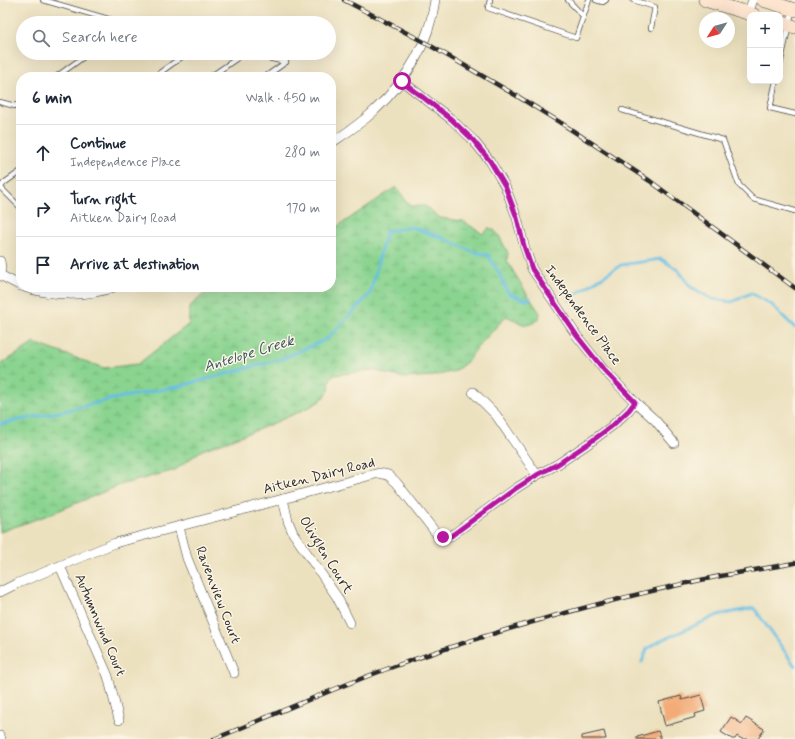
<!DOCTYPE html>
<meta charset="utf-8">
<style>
:root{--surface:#fff;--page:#f6f6f7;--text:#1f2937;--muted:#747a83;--line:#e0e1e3}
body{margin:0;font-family:Mynerve,sans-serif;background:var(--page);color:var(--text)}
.controls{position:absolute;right:12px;top:12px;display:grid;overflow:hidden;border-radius:8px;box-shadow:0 4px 16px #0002}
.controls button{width:36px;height:36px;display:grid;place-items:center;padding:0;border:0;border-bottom:1px solid var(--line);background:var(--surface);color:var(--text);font:20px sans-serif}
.compass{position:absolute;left:699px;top:12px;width:36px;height:36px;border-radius:50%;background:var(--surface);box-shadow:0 4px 16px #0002;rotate:234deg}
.stop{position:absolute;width:12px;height:12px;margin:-9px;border:3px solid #b5179e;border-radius:50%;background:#fff}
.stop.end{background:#b5179e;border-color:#fff;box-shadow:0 1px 4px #0008}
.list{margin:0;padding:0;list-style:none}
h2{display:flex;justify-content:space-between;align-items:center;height:52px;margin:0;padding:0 16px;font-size:17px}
h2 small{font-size:13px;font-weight:400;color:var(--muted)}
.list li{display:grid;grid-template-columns:26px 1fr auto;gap:12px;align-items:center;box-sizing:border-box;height:56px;padding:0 16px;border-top:1px solid var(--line)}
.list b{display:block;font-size:15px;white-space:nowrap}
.list p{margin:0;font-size:13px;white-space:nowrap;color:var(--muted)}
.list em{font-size:13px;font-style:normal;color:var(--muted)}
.icon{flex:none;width:22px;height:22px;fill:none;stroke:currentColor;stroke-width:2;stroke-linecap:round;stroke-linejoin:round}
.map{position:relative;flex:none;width:795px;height:739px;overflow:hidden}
.search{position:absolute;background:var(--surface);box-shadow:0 4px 16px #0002;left:16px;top:16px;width:320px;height:44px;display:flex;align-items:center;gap:10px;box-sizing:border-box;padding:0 14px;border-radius:22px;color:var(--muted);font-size:15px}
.panel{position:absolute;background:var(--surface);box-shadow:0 4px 16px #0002;left:16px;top:72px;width:320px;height:220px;border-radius:16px}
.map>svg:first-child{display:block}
.wetland{fill:url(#wetland-marsh);stroke:#5a805e}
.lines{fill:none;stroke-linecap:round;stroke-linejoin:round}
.stream{stroke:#66bfe4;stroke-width:3}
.building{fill:#f3ab78}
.service-casing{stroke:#484641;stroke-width:6}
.minor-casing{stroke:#484641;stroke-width:10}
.secondary-casing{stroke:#484641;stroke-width:14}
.service{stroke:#fff;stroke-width:4.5}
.minor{stroke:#fff;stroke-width:9}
.secondary{stroke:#fde5d0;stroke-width:13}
.rail-casing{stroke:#2b2b2b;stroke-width:4.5}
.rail{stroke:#fcf5e5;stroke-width:3;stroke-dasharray:9;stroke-linecap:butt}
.route{stroke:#b5179e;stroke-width:5}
.labels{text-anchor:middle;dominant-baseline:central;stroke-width:3;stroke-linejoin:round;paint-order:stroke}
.street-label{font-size:14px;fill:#2b2b2b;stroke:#fcf5e5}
.water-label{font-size:15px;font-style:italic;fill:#3d5762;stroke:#fcf5e5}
</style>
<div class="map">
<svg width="795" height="739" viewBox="0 0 795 739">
<defs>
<pattern id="wetland-marsh" width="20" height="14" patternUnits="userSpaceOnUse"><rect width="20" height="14" fill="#8ad490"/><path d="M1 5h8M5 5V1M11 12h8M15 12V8" fill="none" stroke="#77b67c"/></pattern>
</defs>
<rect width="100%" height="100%" fill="#fcf5e5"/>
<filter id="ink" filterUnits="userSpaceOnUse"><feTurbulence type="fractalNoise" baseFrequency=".025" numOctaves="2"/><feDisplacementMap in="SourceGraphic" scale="8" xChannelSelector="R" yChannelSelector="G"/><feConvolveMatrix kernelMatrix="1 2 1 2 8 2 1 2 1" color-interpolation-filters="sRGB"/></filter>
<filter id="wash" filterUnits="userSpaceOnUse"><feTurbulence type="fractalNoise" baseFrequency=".012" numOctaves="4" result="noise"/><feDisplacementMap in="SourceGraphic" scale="16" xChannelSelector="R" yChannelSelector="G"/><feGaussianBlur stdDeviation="0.9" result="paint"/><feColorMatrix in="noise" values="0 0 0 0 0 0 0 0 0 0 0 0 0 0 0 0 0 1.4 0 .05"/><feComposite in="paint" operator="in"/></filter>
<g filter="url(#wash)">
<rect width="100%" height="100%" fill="#ece1bf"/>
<path class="wetland" d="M396 187 410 206H425L440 218 463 221 483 234 489 228 494 230 498 234 508 253 507 261 527 294 540 313 539 319C525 330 521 322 506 316L475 350 468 361 455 371 434 376 404 378 372 370 334 375 330 379 329 391 320 401 308 408 260 429 202 450 175 470 120 485 48 515 0 532V365L34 343 104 368 138 364 189 324V307L212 287H331V231Z"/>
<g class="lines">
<g class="stream">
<polyline points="570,300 579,292 621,265 661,259 678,270 691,287 712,299 732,302 751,293 772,305 795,328"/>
<polyline points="0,424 64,411 108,400 181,386 281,359 327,339 370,294 386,231 412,227 443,238 474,252 488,255 498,271 508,293 526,300 530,298"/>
<polyline points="642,662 647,649 656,643 718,615 754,608 795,666"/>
</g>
</g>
<g id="blocks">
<g class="building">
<polygon points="701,695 705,711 695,714 696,717 665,726 659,702 681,696 682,700"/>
<polygon points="731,717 742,724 746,718 764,729 758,739 742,739 737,736 735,739 732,739 721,732"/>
<polygon points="604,731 606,739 582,739 582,736"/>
<polygon points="658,731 661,739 637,739 637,737"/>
</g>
</g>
</g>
<g filter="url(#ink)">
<use href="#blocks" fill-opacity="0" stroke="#484641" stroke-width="1"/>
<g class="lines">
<defs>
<g id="service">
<polyline points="43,0 122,23"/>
<polyline points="490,0 488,8 576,38 589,0"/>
<polyline points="568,0 583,16"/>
<polyline points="596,0 603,2 606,0"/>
<polyline points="633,0 655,7 651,28"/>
<polyline points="245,53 286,62"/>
<polyline points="780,65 792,11"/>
<polyline points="56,77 89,53"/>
<polyline points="154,77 187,53"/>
<polyline points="210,77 236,59 238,53"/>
<polyline points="265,77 286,62"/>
<polyline points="776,81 770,108 795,114"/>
<polyline points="0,102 15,106 21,102"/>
<polyline points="622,110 723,140 739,185 753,199 795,211"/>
<polyline points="0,187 21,208"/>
<polyline points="1,187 4,183 21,171"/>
</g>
<g id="minor">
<polyline points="748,13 753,0"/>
<polyline points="402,81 451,119 473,140 490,161 505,186 517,218 524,245 532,269 577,336 604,370 635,402 655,420 674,443"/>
<path d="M331 143C346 133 362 123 375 110 407 80 429 44 435 0"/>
<polyline points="0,261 1,268 0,273"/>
<polyline points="0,275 21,286"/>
<path d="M24 287C51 296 87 297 114 287"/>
<polyline points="473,392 496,415 537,475"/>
<polyline points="283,499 288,521 293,533 337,597 350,623"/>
<polyline points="179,527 187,558 234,673"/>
<polyline points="60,566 108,676 119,720"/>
<polyline points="0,592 16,584 115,543 283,499 379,473 388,475 396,482 436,533 443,537 451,536 515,489 537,475 558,464 589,443 612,426 629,410 635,402"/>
<polyline points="0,736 1,739"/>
</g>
<g id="secondary">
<polyline points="705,0 754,15"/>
<polyline points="763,0 795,10"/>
<polyline points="780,22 795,27"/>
</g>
</defs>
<use href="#service" class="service-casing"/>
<use href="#minor" class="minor-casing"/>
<use href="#secondary" class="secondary-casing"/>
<use href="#service" class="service"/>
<use href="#minor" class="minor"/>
<use href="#secondary" class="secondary"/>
<defs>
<g id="rail">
<polyline points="344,0 424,42 517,96 561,123 650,181 795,288"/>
<path d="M214 739C271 716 327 691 384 670 486 633 590 604 696 581 729 574 762 569 795 563"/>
</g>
</defs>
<use href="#rail" class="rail-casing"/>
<use href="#rail" class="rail"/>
</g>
</g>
<g class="lines" filter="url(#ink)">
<polyline class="route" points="402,81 451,119 473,140 490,161 505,186 517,218 524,246 532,269 577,336 604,370 635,402 629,410 612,426 589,443 558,464 537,475 515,489 451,536 443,537"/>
</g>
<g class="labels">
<g class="street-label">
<text transform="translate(583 315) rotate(54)">Independence Place</text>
<text transform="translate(319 476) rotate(-14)">Aitken Dairy Road</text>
<text transform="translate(326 555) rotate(58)">Olivglen Court</text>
<text transform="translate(218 595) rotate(69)">Ravenview Court</text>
<text transform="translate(100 625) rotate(67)">Autumnwind Court</text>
</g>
<g class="water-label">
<text transform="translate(249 354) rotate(-17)">Antelope Creek</text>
</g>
</g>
</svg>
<div class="controls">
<button>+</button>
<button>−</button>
</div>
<svg class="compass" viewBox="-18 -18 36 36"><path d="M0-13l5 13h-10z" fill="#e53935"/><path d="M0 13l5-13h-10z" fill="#747a83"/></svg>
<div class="stop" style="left:402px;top:81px"></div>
<div class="stop end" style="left:443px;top:537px"></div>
<div class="search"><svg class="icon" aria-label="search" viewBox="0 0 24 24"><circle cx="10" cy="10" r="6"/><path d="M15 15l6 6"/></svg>Search here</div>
<section class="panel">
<h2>6 min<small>Walk · 450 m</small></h2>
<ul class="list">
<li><svg class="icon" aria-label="ahead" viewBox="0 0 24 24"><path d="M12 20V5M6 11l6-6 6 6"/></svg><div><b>Continue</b><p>Independence Place</p></div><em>280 m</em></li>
<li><svg class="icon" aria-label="right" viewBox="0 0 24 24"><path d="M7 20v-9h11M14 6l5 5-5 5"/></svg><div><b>Turn right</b><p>Aitken Dairy Road</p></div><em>170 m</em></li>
<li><svg class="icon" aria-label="arrive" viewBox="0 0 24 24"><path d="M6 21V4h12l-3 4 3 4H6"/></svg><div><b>Arrive at destination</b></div></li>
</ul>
</section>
</div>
